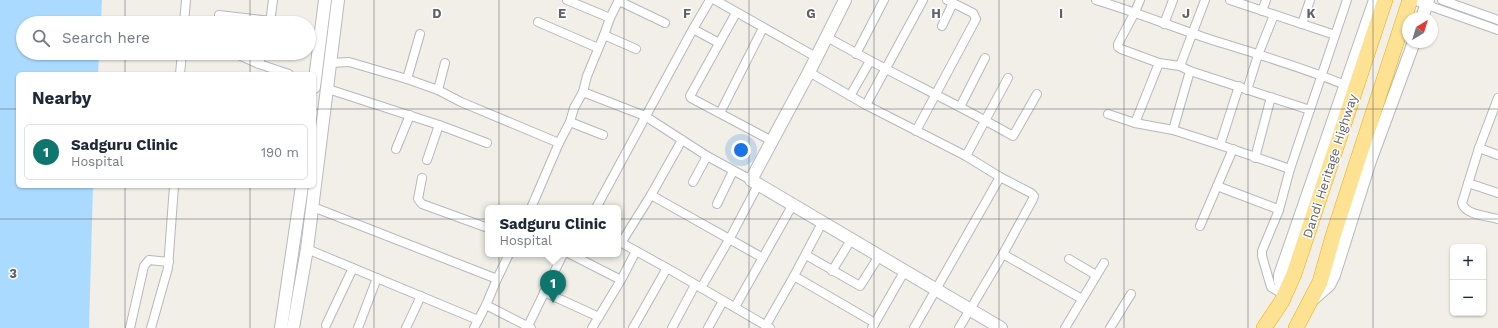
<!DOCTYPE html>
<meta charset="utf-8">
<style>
:root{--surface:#fff;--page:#f6f6f7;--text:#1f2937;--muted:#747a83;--line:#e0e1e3;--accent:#0f766e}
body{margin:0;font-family:"Work Sans",sans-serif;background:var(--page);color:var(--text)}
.controls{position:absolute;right:12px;bottom:12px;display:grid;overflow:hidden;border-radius:6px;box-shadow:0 1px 3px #0004}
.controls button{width:36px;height:36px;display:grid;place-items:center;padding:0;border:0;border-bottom:1px solid var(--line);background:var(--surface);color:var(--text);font:20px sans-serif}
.compass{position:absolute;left:1402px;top:12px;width:36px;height:36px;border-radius:50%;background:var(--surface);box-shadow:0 1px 3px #0004;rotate:38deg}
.you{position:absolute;left:741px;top:150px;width:14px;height:14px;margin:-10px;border:3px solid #fff;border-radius:50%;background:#1a73e8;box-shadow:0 0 0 6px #1a73e833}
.badge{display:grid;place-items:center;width:26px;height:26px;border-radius:50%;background:var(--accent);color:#fff;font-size:13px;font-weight:700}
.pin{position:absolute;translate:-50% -33px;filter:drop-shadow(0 1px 2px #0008)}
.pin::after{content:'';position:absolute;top:21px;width:14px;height:12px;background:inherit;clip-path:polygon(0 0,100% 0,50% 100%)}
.popup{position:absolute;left:485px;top:205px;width:136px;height:52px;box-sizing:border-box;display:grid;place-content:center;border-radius:6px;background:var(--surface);filter:drop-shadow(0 1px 3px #0005);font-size:13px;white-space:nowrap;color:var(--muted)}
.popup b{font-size:15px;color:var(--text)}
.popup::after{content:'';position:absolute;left:50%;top:100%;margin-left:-8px;border:8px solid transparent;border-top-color:var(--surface)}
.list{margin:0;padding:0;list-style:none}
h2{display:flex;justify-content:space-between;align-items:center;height:52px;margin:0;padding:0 16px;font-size:17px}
h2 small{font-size:13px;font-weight:400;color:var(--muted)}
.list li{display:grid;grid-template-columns:26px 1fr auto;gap:12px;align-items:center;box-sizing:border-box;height:56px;margin:0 8px 8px;padding:0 8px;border:1px solid var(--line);border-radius:6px}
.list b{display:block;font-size:15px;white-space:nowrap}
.list p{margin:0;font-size:13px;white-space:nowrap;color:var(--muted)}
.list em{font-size:13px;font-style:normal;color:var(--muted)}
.icon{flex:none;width:22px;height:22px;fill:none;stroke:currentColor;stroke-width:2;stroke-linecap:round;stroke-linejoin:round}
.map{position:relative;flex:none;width:1498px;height:328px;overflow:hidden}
.search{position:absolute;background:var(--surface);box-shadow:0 1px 3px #0004;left:16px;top:16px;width:300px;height:44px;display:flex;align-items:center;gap:10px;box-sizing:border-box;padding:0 14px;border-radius:22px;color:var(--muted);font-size:15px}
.panel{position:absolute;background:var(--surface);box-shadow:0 1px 3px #0004;left:16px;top:72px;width:300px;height:116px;border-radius:6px}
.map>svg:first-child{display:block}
.water{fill:#aadaff}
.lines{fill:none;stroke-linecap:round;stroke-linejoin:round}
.street-casing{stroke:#b5b8bc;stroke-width:10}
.secondary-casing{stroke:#b6babf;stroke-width:14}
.highway-casing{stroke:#f9ab00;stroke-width:16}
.street{stroke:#fff;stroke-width:8}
.secondary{stroke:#fff;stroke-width:12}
.highway{stroke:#fde293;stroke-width:15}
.grid{fill:none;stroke:#5f6368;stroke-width:1;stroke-opacity:0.55}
.labels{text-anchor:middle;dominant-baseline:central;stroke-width:3;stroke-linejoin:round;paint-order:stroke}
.street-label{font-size:13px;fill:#5f6368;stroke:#fff}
.grid-label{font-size:13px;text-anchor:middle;font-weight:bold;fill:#5f6368;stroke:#fff;stroke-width:3;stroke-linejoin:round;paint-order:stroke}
</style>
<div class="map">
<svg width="1498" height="328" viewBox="0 0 1498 328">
<rect width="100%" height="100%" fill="#f1efe8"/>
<polygon class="water" points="0,0 102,0 101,23 23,23 23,53 99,53 98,74 18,74 18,186 93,186 89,328 0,328"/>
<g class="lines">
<defs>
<g id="street">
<polyline points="567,0 610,18"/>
<polyline points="715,0 816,57"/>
<path d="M1096 0C1135 12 1173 27 1212 40 1257 54 1302 67 1345 85"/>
<polyline points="1140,0 1135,12 1118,44 1118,47 1121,49 1159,63 1180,66 1190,71 1310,110"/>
<polyline points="1230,0 1335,35"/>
<polyline points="1413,0 1498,30"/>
<polyline points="1442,0 1498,20"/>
<polyline points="619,1 665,23"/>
<polyline points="1262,11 1266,0"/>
<polyline points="736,13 690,96 691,98 772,141"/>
<polyline points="219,15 270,21"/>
<polyline points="538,22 598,48"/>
<polyline points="184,23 186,0"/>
<polyline points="270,23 273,0"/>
<polyline points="1164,24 1173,0"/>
<polyline points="1302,24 1310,0"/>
<polyline points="942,26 953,3"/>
<polyline points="693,29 719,43"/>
<polyline points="604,35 636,49"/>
<path d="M827 37C888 72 952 101 1013 136L1037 94"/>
<polyline points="234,53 259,64 289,74"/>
<polyline points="856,54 884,0"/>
<polyline points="331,63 349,62 407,79 438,90 461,102 559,143"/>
<polyline points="259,64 262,53"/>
<polyline points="1180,66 1205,0"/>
<polyline points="809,72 866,105 966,156 1000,177 914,328"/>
<polyline points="180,74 182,53"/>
<polyline points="407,79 420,34"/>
<polyline points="328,89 439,125 487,143"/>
<polyline points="438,90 445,63"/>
<polyline points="1247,90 1258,55 1274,15"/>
<polyline points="583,92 645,116 707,156 751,180"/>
<polyline points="850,96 870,61"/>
<path d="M1498 98 1479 148 1462 203C1465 215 1488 216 1498 219"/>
<polyline points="866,105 923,0"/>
<polyline points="960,107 985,58"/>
<polyline points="720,113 763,28"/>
<polyline points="1108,114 1135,123 1173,130 1220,145 1290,169"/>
<polyline points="570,122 603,135"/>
<polyline points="1135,123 1159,63"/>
<polyline points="1173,130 1190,71"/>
<polyline points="916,131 976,19 973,13 947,0"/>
<polyline points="1220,145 1239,86"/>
<polyline points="1479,148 1498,155"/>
<polyline points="396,149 410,115"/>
<polyline points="966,156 1008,78"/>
<polyline points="1255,158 1271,97"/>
<polyline points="427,160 439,125"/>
<polyline points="422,178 418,199 422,204 488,228"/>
<polyline points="693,182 707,156"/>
<polyline points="1468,183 1498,193"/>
<polyline points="1217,186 1275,208 1279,210 1262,251 1262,256 1271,287 1284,295"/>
<polyline points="651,195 763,258"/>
<polyline points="717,204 733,171"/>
<polyline points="313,207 497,279"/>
<polyline points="531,208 559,143 570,122 574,108 583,92 587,76 604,35 610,18 619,0"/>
<polyline points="596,208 693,29 710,0"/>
<polyline points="1279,210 1290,169 1347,0"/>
<polyline points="1200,226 1233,149"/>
<polyline points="618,241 674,272 770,328"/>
<polyline points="621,243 651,195 682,140"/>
<polyline points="307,249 478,320"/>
<polyline points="570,254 621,280"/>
<polyline points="1003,254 1082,299"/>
<polyline points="806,255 860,286 879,256"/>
<polyline points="1069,259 1096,275"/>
<polyline points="832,271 851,240"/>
<polyline points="794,276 875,323"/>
<polyline points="701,288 730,238 758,185"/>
<polyline points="544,292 599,317"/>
<polyline points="486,305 531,328"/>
<polyline points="735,307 792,206"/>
<polyline points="326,325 353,268"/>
<polyline points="766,325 794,276 822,223"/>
<polyline points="528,326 563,254"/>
<polyline points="130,328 144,266 149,260 169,262"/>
<polyline points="151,328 168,268 174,186"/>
<polyline points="358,328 377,278"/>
<polyline points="406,328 421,296"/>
<polyline points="474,328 486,305 497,279 509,254"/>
<polyline points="592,328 621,280 636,251"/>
<polyline points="633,328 667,268"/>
<polyline points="672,328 695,285"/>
<polyline points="708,328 723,301"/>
<polyline points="872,328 904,272"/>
<polyline points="959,328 1003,254 1033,199 1034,196 1031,193 1000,177"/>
<polyline points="1065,328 1104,263"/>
<polyline points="1110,328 1131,294"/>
</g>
<g id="secondary">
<polyline points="845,0 809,72 751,180 1001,328"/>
<polyline points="1422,18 1428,0"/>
<polyline points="314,87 325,0"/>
<polyline points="1286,292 1280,281 1280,275 1375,0"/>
<polyline points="1313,299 1329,285 1334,275 1370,161 1414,42"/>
<polyline points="281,328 302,186"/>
<polyline points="293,328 307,249 338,0"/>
</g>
<g id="highway">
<polyline points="1264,328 1282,301 1294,274 1385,0"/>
<polyline points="1296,328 1320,282 1333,236 1410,0"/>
</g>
</defs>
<use href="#street" class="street-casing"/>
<use href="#secondary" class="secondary-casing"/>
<use href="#highway" class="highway-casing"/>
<use href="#street" class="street"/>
<use href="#secondary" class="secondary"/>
<use href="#highway" class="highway"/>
</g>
<path class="grid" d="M125 0V23M250 0V23M374 0V328M499 0V328M624 0V328M749 0V328M874 0V328M999 0V328M1124 0V328M1248 0V328M1373 0V328M125 53V74M250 53V74M0 109H18M314 109H1498M125 186V328M250 186V328M0 219H1498"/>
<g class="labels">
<g class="street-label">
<text transform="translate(1330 166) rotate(-72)">Dandi Heritage Highway</text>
</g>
</g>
<g class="grid-label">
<text x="437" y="18">D</text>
<text x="562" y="18">E</text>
<text x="687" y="18">F</text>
<text x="811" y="18">G</text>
<text x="936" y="18">H</text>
<text x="1061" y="18">I</text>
<text x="1186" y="18">J</text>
<text x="1311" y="18">K</text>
<text x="13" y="278">3</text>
</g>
</svg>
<div class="controls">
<button>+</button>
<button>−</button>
</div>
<svg class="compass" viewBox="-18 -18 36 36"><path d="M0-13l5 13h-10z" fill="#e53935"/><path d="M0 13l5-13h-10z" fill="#747a83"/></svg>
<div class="you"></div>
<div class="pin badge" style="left:553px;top:303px">1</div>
<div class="popup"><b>Sadguru Clinic</b>Hospital</div>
<div class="search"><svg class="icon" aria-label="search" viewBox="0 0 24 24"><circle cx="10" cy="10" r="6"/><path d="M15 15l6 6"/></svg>Search here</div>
<section class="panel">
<h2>Nearby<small></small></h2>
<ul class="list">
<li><span class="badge">1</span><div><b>Sadguru Clinic</b><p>Hospital</p></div><em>190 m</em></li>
</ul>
</section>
</div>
